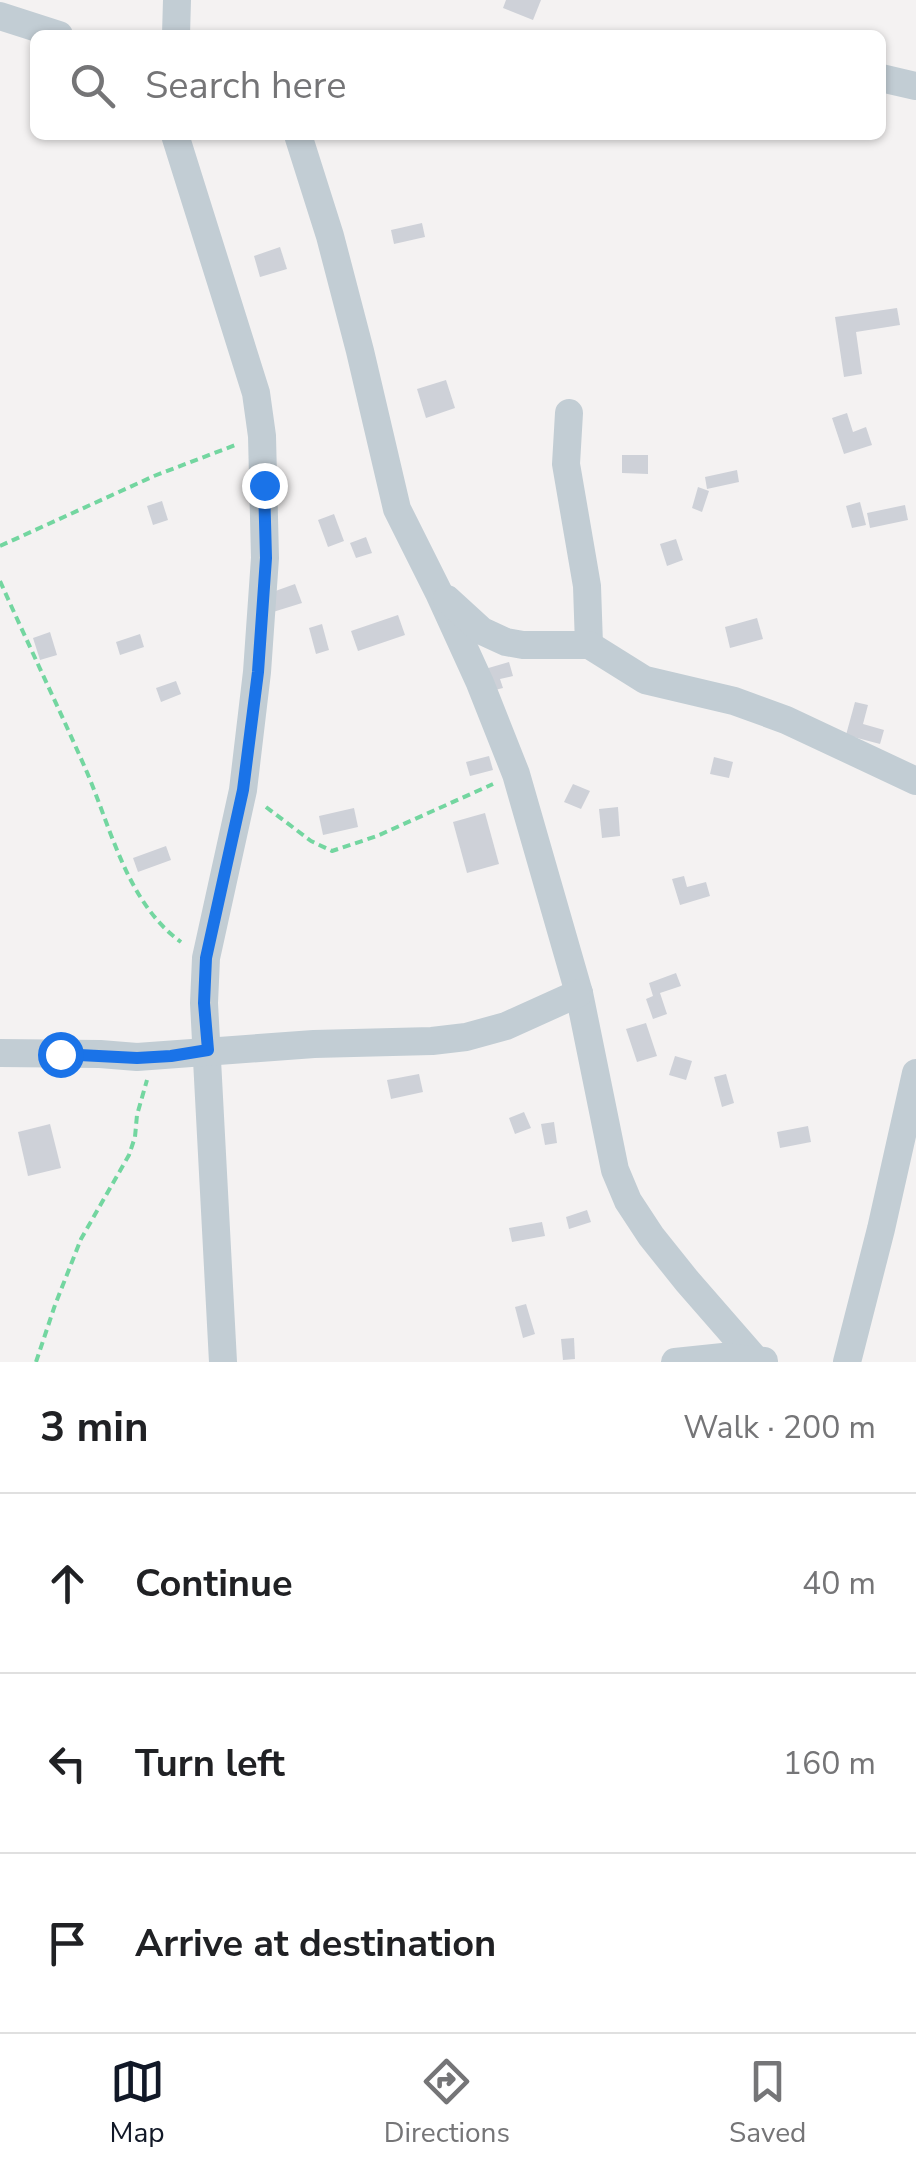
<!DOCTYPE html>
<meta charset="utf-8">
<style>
:root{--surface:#fff;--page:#f6f6f6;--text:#202124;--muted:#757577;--line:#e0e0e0;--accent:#111827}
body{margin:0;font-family:"Nunito Sans",sans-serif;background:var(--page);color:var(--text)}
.stop{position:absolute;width:30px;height:30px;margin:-22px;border:8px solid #1a73e8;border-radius:50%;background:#fff}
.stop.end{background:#1a73e8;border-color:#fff;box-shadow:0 2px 10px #0008}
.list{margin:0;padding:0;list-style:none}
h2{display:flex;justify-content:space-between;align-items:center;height:130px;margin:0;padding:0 40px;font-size:42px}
h2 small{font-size:32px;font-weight:400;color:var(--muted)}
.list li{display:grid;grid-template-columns:65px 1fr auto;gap:30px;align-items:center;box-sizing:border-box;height:180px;padding:0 40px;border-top:2px solid var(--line)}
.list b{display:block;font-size:38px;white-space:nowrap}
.list em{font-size:32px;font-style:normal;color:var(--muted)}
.icon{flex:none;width:55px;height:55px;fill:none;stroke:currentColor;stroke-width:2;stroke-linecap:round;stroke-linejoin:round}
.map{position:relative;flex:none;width:916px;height:1362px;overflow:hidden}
.search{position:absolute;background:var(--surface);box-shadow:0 2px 8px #0004;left:30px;right:30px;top:30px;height:110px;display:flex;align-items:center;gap:25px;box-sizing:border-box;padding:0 35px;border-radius:15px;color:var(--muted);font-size:38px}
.sheet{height:670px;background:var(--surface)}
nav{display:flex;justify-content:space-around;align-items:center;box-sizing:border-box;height:140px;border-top:2px solid var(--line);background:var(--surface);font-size:28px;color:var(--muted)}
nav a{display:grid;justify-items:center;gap:5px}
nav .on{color:var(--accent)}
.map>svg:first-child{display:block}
.building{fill:#ced1d8}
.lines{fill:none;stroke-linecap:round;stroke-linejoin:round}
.path{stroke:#73d6a0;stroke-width:4;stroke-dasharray:8 5;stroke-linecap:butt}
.minor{stroke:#c2cdd4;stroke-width:28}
.route{stroke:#1a73e8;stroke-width:12}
</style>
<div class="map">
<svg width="916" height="1362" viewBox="0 0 916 1362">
<rect width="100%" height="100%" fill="#f4f2f2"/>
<g class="building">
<polygon points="506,0 541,0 533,20 503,8"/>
<polygon points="422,223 425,237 394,244 391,230"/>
<polygon points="280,247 287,269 260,277 254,256"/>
<polygon points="897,308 900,325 856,332 862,374 844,377 835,317"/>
<polygon points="446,380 455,408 426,418 417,389"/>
<polygon points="847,413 853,432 866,427 872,445 844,454 832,418"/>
<polygon points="622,455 648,455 648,474 622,473"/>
<polygon points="737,470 739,482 707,489 705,477"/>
<polygon points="698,487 709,491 702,512 692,508"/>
<polygon points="162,501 168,520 153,525 147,506"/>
<polygon points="860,502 866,525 852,528 846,506"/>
<polygon points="905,505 908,520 870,528 867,513"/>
<polygon points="334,514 344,541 328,547 318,520"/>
<polygon points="366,537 372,553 356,558 350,543"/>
<polygon points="676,539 683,560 667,566 660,544"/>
<polygon points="295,584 302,603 273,612 267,594"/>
<polygon points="398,615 405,635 358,651 351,631"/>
<polygon points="757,618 763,639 730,648 725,627"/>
<polygon points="322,624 329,650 316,654 309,628"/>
<polygon points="50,632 57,655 40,660 33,638"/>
<polygon points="140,634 144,647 120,655 116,642"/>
<polygon points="509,662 513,676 500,679 503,688 491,691 485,669"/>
<polygon points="176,681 181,694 161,702 156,688"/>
<polygon points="855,702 868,705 863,724 884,730 880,744 846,735"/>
<polygon points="489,756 493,770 470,776 466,762"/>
<polygon points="714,757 733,762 729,778 710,774"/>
<polygon points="573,784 590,791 581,809 564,802"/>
<polygon points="618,807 620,836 602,838 599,809"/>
<polygon points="354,808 358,827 323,835 319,816"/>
<polygon points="485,813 499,864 467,873 453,822"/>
<polygon points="166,846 171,860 138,872 133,858"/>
<polygon points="684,876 687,887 706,882 710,896 680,905 672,879"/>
<polygon points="676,973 681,986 660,993 667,1014 653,1019 646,999 653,996 649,983"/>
<polygon points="646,1023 657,1056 637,1062 626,1029"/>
<polygon points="675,1056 692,1061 686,1080 669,1075"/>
<polygon points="419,1074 423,1092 391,1099 387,1080"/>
<polygon points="726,1074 734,1103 722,1107 714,1077"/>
<polygon points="524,1112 531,1128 515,1134 509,1118"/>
<polygon points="554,1122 557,1143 545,1145 541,1124"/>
<polygon points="50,1124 61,1168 28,1176 18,1132"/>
<polygon points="808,1126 811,1142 780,1148 777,1132"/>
<polygon points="587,1210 591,1222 569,1229 566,1217"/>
<polygon points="542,1222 545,1236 512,1242 509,1228"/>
<polygon points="526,1304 535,1334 523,1338 515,1307"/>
<polygon points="574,1338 575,1359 563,1360 561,1339"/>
</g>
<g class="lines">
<g class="path">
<polyline points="0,546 154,476 238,444"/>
<path d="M0 581C28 644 58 706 86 770 111 828 127 903 181 942"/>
<polyline points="266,807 311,841 332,851 377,836 493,784"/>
<polyline points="36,1362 55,1305 81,1239 129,1155 135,1137 137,1115 147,1080"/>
</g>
<g class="minor">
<polyline points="0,16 59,35"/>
<polyline points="176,35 177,0"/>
<polyline points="881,78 916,86"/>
<polyline points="175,135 256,393 262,436 265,558 257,672 243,790 206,958 204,1003 223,1362"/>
<polyline points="298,135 330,236 360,351 397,509 439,593 480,683 516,774 579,993 615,1170 628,1201 651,1236 687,1281 755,1359"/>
<polyline points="569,413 566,464 587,586 589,645"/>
<polyline points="447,599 482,631 506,642 523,645 589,645 645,680 734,701 786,720 916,781"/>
<polyline points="0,1053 100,1054 137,1057 314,1044 432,1041 466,1037 506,1026 579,993"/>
<polyline points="675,1362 723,1357 764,1361"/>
<polyline points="847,1362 881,1229 916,1073"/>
</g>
</g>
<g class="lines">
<polyline class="route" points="60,1054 137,1058 171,1056 208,1050 204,1003 206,958 243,790 258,672 266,558 264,485"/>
</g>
</svg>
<div class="stop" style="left:60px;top:1054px"></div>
<div class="stop end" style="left:264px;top:485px"></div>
<div class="search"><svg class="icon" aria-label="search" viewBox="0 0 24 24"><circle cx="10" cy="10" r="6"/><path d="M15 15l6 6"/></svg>Search here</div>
</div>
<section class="sheet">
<h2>3 min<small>Walk · 200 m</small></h2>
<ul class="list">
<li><svg class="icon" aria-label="ahead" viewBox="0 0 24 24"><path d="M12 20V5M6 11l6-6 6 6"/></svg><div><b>Continue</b></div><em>40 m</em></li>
<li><svg class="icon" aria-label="left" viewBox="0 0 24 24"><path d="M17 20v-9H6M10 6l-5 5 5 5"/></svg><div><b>Turn left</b></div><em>160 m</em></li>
<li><svg class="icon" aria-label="arrive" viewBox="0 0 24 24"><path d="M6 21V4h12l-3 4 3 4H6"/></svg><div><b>Arrive at destination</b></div></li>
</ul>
</section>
<nav>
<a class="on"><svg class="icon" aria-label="map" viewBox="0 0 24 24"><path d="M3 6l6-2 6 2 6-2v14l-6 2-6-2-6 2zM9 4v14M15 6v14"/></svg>Map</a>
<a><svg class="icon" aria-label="directions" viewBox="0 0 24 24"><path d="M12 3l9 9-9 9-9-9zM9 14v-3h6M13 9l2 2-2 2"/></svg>Directions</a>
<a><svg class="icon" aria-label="saved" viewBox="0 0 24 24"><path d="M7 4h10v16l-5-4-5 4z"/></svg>Saved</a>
</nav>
